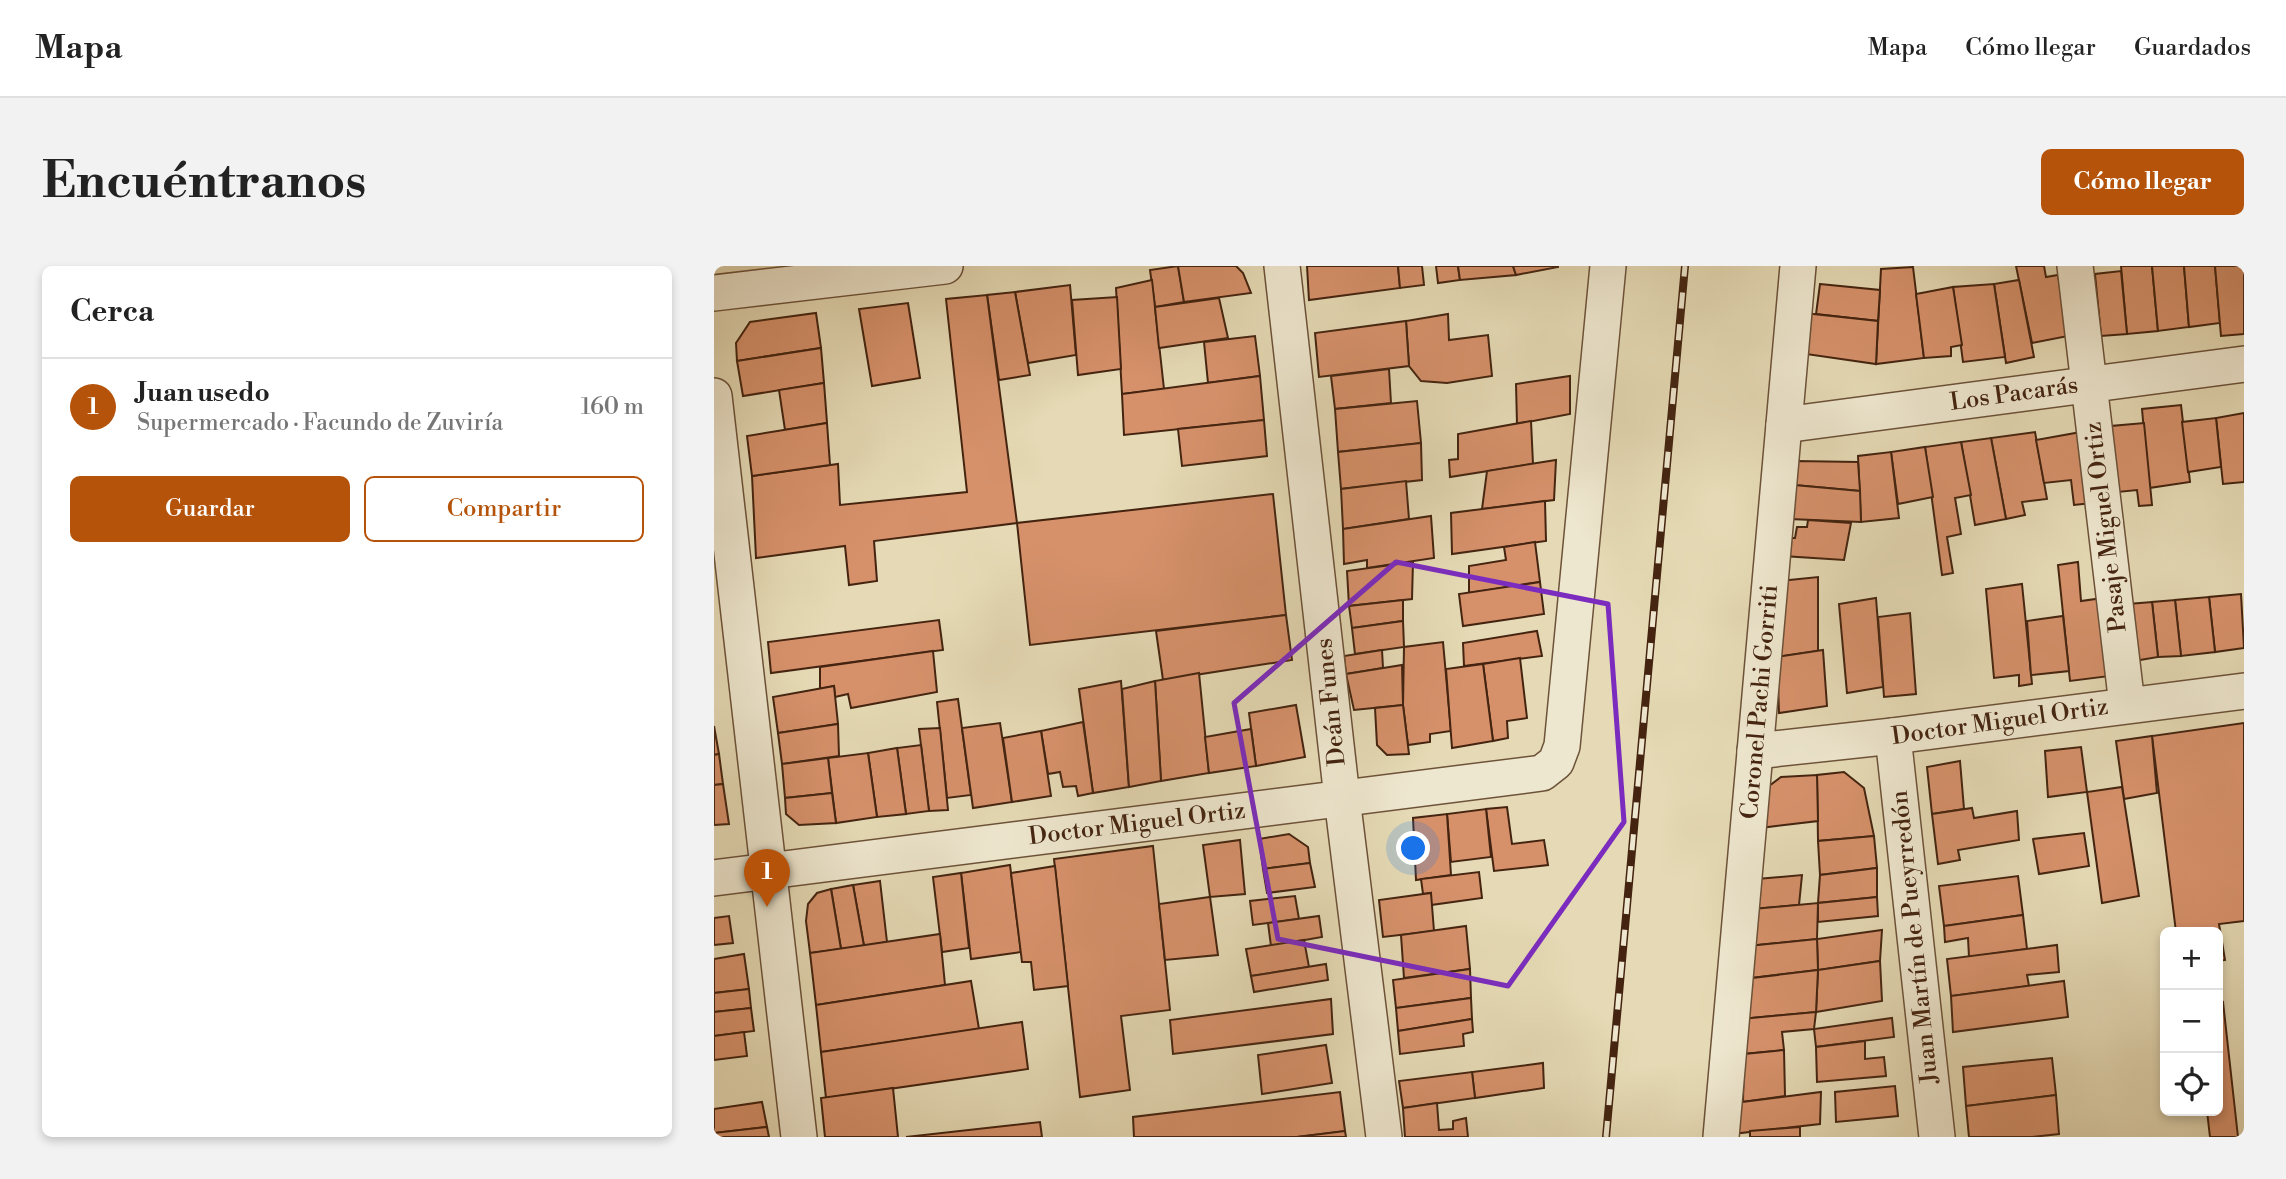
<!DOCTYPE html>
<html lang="es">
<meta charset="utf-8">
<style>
:root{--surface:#fff;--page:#f2f2f2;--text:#222;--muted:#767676;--line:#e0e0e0;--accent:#b45309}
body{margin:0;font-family:"Libre Bodoni",serif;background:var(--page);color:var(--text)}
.controls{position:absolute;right:21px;bottom:21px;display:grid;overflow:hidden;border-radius:10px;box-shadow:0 4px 10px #0003}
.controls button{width:63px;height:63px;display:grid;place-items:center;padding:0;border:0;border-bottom:2px solid var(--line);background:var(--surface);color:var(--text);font:35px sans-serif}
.you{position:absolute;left:700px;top:583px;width:24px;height:24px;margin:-18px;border:5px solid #fff;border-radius:50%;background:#1a73e8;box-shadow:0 0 0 10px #1a73e833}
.badge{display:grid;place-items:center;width:46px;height:46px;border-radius:50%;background:var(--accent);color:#fff;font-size:23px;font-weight:700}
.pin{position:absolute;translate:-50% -58px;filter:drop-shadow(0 2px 4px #0008)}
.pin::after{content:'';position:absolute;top:37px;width:24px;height:21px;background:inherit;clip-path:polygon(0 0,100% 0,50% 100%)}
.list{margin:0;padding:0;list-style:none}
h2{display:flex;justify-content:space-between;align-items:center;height:91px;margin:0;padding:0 28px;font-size:30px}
h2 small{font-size:23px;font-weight:400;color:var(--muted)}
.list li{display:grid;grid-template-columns:46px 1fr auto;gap:21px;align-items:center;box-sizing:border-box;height:98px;padding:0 28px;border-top:2px solid var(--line)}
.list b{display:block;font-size:26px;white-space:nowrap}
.list p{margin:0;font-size:23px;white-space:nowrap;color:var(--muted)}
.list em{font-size:23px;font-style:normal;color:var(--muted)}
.actions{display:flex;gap:14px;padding:21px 28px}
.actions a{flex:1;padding:16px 0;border:2px solid var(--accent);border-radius:10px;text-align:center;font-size:24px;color:var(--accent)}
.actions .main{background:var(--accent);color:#fff}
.icon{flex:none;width:38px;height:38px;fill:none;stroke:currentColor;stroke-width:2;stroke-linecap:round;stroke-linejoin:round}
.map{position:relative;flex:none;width:1530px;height:871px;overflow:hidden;border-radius:10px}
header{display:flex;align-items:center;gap:42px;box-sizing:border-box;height:98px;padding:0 35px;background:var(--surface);border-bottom:2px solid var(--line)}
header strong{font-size:33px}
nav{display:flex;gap:38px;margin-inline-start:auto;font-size:24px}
.intro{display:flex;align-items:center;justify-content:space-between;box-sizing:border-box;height:168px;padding:0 42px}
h1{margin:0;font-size:49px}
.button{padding:18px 32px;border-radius:10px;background:var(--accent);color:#fff;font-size:24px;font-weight:700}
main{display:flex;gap:42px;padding:0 42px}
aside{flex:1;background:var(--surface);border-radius:10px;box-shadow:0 4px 10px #0003}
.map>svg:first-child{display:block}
.building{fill:#d6916b;stroke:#442410;stroke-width:2}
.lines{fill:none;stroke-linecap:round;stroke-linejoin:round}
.minor-casing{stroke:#6c5239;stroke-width:38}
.minor{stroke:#eee7cf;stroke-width:35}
.rail-casing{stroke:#442410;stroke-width:8}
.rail{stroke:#eee7cf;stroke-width:5;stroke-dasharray:16;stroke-linecap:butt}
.marked{fill:none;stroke:#7b2cbf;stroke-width:5;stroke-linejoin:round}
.labels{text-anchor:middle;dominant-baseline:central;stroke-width:5;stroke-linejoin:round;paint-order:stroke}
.street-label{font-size:24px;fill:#442410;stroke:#eee7cf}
</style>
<header>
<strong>Mapa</strong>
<nav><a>Mapa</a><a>Cómo llegar</a><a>Guardados</a></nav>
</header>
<div class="intro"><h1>Encuéntranos</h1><a class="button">Cómo llegar</a></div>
<main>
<aside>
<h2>Cerca<small></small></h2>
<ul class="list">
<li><span class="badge">1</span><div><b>Juan usedo</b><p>Supermercado · Facundo de Zuviría</p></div><em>160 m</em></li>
</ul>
<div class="actions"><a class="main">Guardar</a><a>Compartir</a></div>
</aside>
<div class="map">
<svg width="1530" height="871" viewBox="0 0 1530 871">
<rect width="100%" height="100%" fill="#e5dab5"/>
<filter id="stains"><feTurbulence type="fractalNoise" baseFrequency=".00286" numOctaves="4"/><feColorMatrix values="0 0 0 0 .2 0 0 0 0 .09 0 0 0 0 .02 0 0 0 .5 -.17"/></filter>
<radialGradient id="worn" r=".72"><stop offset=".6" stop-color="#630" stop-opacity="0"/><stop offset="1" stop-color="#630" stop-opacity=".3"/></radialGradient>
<g class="building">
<polygon points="464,0 470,36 441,41 436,4"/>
<polygon points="464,0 522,0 529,7 537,27 470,36"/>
<polygon points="593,0 684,0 686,22 595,34"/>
<polygon points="684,0 708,0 710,19 686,22"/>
<polygon points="722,0 744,0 746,14 724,17"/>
<polygon points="744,0 799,0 802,9 746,14"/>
<polygon points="799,0 844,0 844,1 802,9"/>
<polygon points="1302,0 1330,0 1332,11 1344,9 1354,70 1318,77"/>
<polygon points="1407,0 1438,0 1444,65 1413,68"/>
<polygon points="1438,0 1470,0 1475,61 1444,65"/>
<polygon points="1470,0 1501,0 1506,57 1475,61"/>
<polygon points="1501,0 1530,0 1530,68 1507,70"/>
<polygon points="1199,1 1210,92 1162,98 1167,3"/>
<polygon points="1407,5 1413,68 1387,70 1381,8"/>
<polygon points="438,14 450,123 408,128 402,22"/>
<polygon points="1305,14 1320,91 1292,97 1280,18"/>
<polygon points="1106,18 1166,24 1164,55 1102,48"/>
<polygon points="1280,18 1291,91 1249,96 1239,21"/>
<polygon points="356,19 362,89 314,97 301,26"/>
<polygon points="1239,21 1248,79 1237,81 1237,90 1210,92 1202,28"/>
<polygon points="301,26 316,109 285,114 273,29"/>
<polygon points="273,29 303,257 160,275 163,315 135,319 131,280 42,292 38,210 124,198 126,239 253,226 232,33"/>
<polygon points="403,31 407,103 364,109 358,34"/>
<polygon points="505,32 514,72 445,82 441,41"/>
<polygon points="194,37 206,112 158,120 145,43"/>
<polygon points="102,47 107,82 23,95 22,77 36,56"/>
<polygon points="1090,47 1164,55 1162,98 1085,87"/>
<polygon points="734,48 735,74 774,69 778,110 733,117 707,115 695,100 692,55"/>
<polygon points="692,55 695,100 605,111 601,67"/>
<polygon points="541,70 546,110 494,117 490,76"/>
<polygon points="107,82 110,117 29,130 23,95"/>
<polygon points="675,103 677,137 621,143 617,110"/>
<polygon points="546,110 550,154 410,169 408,128"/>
<polygon points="856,110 856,148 803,158 802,118"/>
<polygon points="110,117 113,157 71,164 65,124"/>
<polygon points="703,135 707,177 624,186 621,143"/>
<polygon points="1467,139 1476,216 1435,222 1428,143"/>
<polygon points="1530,147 1530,216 1509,218 1502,152"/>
<polygon points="1502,152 1507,201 1474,206 1468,156"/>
<polygon points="550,154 553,190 468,200 464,163"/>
<polygon points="817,155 819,198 736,211 735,194 744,193 744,168"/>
<polygon points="113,157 116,199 38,210 33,170"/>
<polygon points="1430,157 1438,239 1425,240 1423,224 1404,226 1397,160"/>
<polygon points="1321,166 1333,233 1308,236 1311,249 1292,253 1277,172"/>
<polygon points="1367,166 1378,237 1360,239 1357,214 1330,217 1322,174"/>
<polygon points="1277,172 1292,253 1261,259 1247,176"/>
<polygon points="1247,176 1257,229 1241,232 1247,268 1233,271 1239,307 1228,309 1211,181"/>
<polygon points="707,177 708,214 627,223 624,186"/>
<polygon points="1211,181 1219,231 1184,238 1177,186"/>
<polygon points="1177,186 1185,252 1147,256 1144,190"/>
<polygon points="842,194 840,234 768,243 773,205"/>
<polygon points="1082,195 1144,196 1146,225 1080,219"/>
<polygon points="692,215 695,253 629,263 627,223"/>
<polygon points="1080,219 1146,225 1147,256 1076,253"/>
<polygon points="559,228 572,349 316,379 303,257"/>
<polygon points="831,235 832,275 738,288 737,247"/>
<polygon points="717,250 720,292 653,302 653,294 630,298 629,263"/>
<polygon points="1094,254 1137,257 1130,294 1069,290 1072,272 1081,272 1083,261 1093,261"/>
<polygon points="821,276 826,316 755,327 755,300 792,294 790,281"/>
<polygon points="699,296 698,333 635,340 633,305"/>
<polygon points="1364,296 1367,335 1389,332 1396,410 1356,415 1344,299"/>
<polygon points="1104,311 1104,385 1063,391 1066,315"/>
<polygon points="826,316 830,348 749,360 745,328"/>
<polygon points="1308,318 1318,418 1305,420 1305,409 1280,412 1272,323"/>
<polygon points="1527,328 1530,382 1501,386 1495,331"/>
<polygon points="1495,331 1501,386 1467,390 1461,334"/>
<polygon points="1162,332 1169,421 1133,427 1125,338"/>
<polygon points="689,334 689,355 638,362 635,340"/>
<polygon points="1461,334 1467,390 1444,391 1438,336"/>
<polygon points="1438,336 1444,391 1420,395 1414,338"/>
<polygon points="1196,347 1202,428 1170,431 1164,351"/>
<polygon points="572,349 578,394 449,414 442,365"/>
<polygon points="1349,350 1355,405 1317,409 1313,355"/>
<polygon points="225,354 229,384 57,407 54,376"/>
<polygon points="689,355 690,381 641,388 638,362"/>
<polygon points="823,365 828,390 750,400 749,377"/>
<polygon points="729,376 737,465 716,468 716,476 694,479 689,439 690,381"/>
<polygon points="668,384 669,402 632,408 630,390"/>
<polygon points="1109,384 1113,440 1065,447 1063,391"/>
<polygon points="219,385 223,426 137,442 134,428 121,431 120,420 106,423 106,401"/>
<polygon points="806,392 813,452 793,455 794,472 779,475 769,398"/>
<polygon points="769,398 779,475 738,482 732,403"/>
<polygon points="688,399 689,439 640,444 632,408"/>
<polygon points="485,407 495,507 447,515 441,415"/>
<polygon points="407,415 415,521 379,527 365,423"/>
<polygon points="441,415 447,515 415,521 408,423"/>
<polygon points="120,420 124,458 64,467 59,431"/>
<polygon points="244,433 257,529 233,532 223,436"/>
<polygon points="582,439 591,491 542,500 535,447"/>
<polygon points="689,439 695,488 673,489 663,479 661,442"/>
<polygon points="369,456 379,527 364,530 362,520 349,521 346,506 334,508 327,465"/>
<polygon points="286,457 298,536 259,542 248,462"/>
<polygon points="1530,457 1530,655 1505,658 1511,694 1504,695 1504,666 1462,666 1438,470"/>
<polygon points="124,458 125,490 68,498 64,467"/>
<polygon points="0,460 5,488 0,489"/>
<polygon points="226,462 234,544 215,545 205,463"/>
<polygon points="537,463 542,500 495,507 491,471"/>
<polygon points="327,465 337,530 298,536 289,472"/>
<polygon points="1438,470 1443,527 1410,533 1402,475"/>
<polygon points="207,479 215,545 192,548 183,482"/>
<polygon points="1367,481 1373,526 1334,531 1331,485"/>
<polygon points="183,482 192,548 163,551 154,487"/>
<polygon points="154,487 163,551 122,557 114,492"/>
<polygon points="5,488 9,518 0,519 0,489"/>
<polygon points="114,492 118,527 71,532 68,498"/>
<polygon points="1246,495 1250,543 1218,548 1213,501"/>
<polygon points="1130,506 1150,522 1160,570 1104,575 1103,509"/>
<polygon points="1103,509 1104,555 1046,562 1047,526 1067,511"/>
<polygon points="9,518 15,558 0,559 0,519"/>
<polygon points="1408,521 1425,630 1388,637 1373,526"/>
<polygon points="118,527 122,557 85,559 72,548 71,532"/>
<polygon points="793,541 798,578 830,574 834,599 780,605 772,543"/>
<polygon points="1258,542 1260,552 1303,545 1305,574 1244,584 1246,594 1224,598 1218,548"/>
<polygon points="772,543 777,591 737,596 733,548"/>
<polygon points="733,548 737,609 702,614 699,552"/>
<polygon points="1370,567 1375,600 1325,608 1319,573"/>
<polygon points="575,568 594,581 596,597 549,603 545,573"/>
<polygon points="1160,570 1163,602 1106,609 1104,575"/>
<polygon points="526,574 531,628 496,631 489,579"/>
<polygon points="439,580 456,744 407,750 416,824 366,831 340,593"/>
<polygon points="596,597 601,621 553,627 549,603"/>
<polygon points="296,599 307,686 257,693 247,607"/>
<polygon points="341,600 354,720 320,724 317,696 308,696 297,607"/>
<polygon points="1163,602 1163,631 1104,637 1106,609"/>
<polygon points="765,606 768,632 717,639 717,627 709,628 707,613"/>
<polygon points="247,607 255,682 228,686 219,611"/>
<polygon points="1088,609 1085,639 1039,643 1043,613"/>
<polygon points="1304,610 1309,649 1230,660 1225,620"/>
<polygon points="166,615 173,676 150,680 139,619"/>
<polygon points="139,619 150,680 127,683 117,623"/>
<polygon points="117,623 127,683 96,687 92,655 94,638 103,627"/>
<polygon points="717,627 720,665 669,671 665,634"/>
<polygon points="581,630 585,653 539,659 536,635"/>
<polygon points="496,631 504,689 451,694 445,638"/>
<polygon points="1163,631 1164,650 1104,656 1104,637"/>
<polygon points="1104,637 1103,673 1034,680 1039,643"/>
<polygon points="1309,649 1313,683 1255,691 1254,672 1231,676 1230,660"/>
<polygon points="15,650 19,677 0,679 0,652"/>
<polygon points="605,650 608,671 557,680 554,657"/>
<polygon points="752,660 756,703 690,712 687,669"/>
<polygon points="1168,664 1166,695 1104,704 1103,673"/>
<polygon points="226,668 231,719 102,739 96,687"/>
<polygon points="1103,673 1104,704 1030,713 1034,680"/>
<polygon points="590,674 595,701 537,710 532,683"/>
<polygon points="1343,679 1345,706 1313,709 1315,720 1237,730 1233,693"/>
<polygon points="30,688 35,723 0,727 0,693"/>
<polygon points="1166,695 1168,735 1102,746 1104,704"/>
<polygon points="612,698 614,714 540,726 537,710"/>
<polygon points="756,703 757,732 682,742 679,714"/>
<polygon points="1104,704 1102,746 1027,753 1030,713"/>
<polygon points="257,715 265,763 107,786 102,739"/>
<polygon points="1350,715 1354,751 1239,766 1237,730"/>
<polygon points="35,723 37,742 0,746 0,727"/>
<polygon points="757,732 758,753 684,765 682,742"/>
<polygon points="617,733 619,768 459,788 456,754"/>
<polygon points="1509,736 1524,871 1496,871 1493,845 1504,845 1504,737"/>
<polygon points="37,742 40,765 0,770 0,746"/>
<polygon points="1102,746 1100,763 1068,766 1070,784 1030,788 1027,753"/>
<polygon points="1178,752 1180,771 1102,781 1100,763"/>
<polygon points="758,753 759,766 749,768 750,780 686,788 684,765"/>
<polygon points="308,756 314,803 112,832 107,786"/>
<polygon points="30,766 33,790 0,794 0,770"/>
<polygon points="1151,775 1151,793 1170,791 1172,810 1103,816 1102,781"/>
<polygon points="612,779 618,817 548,828 544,789"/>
<polygon points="1070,784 1071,830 1029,836 1030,788"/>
<polygon points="1338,792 1342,829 1252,840 1249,801"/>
<polygon points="829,797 830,822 761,832 758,806"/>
<polygon points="758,806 761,832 689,842 685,815"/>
<polygon points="1181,820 1184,850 1122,856 1121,826"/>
<polygon points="179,822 184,871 111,871 107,832"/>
<polygon points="626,826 631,865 583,871 420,871 419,851"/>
<polygon points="1107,826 1106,858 1018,868 1020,837"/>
<polygon points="1342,829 1345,868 1318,871 1255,871 1252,840"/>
<polygon points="48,836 53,861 0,867 0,843"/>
<polygon points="723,837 725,864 739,863 739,855 752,852 754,871 691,871 689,842"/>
<polygon points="326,856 328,871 192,871"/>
<polygon points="53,861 55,871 0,871 0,867"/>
<polygon points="1086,861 1086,871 1036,871 1036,865"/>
<polygon points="631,865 632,871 583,871"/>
</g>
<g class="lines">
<defs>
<g id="minor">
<polyline points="568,0 628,532 670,871"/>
<polyline points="1361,0 1413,439"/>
<polyline points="0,27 231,0"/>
<polyline points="0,130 85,871"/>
<polyline points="1070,159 1530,98"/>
<polyline points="1179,470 1223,871"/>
<polyline points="1041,485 1179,470 1530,425"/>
<polyline points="0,612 828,507 842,496 848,480 894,0"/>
<polyline points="1007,871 1084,0"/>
</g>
</defs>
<use href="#minor" class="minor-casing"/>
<use href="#minor" class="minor"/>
<defs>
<polyline id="rail" points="892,871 971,0"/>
</defs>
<use href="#rail" class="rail-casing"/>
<use href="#rail" class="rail"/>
</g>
<path class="marked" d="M682 296 894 338 910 556 794 720 564 673 520 437Z"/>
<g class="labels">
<g class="street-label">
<text transform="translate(1300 128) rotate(-8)">Los Pacarás</text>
<text transform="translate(1392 261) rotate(-97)">Pasaje Miguel Ortiz</text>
<text transform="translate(617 436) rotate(-96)">Deán Funes</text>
<text transform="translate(1046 436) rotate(-85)">Coronel Pachi Gorriti</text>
<text transform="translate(1286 456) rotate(-8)">Doctor Miguel Ortiz</text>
<text transform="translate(423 558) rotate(-7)">Doctor Miguel Ortiz</text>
<text transform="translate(1201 671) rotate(-96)">Juan Martín de Pueyrredón</text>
</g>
</g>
<rect width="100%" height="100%" filter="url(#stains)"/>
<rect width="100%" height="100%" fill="url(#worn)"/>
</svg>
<div class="controls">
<button>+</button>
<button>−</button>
<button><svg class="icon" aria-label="locate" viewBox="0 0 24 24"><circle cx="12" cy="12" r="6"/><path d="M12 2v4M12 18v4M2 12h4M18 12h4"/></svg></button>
</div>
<div class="you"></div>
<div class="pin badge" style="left:53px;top:641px">1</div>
</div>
</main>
